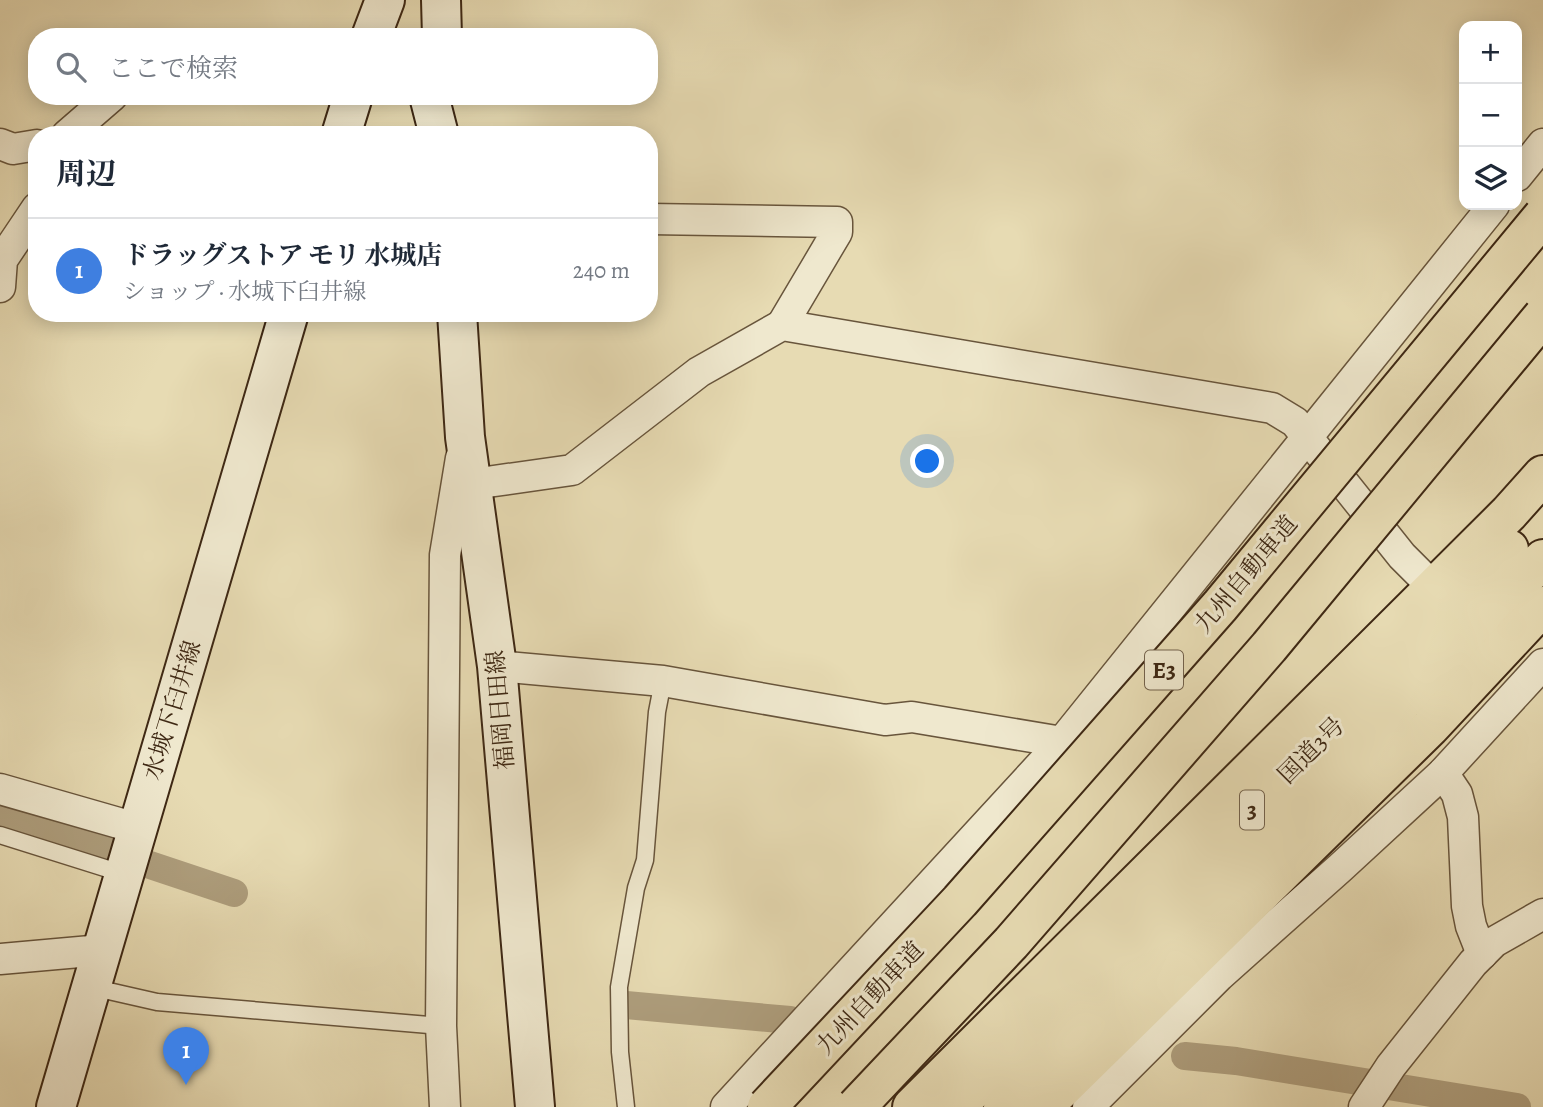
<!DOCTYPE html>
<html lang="ja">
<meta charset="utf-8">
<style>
:root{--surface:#fff;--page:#f2f2f3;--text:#1f2937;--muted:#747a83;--line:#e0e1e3;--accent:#db2777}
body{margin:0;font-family:Alegreya,"Noto Serif JP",serif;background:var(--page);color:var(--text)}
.controls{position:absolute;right:21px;top:21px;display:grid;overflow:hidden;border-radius:14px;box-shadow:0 4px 18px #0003}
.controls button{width:63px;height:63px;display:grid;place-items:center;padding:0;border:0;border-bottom:2px solid var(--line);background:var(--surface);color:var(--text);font:35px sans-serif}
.you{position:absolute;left:928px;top:462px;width:24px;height:24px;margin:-18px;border:5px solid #fff;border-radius:50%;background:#1a73e8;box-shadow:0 0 0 10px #1a73e833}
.badge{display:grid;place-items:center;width:46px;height:46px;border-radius:50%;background:var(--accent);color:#fff;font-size:23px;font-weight:700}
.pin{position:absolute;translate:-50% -58px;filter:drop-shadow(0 2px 4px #0008)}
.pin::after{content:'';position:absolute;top:37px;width:24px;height:21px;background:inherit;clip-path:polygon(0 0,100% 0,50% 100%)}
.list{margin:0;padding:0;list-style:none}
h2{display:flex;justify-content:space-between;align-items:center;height:91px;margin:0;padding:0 28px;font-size:30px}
h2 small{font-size:23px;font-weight:400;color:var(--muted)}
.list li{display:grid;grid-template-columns:46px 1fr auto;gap:21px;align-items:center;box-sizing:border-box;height:105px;padding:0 28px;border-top:2px solid var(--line)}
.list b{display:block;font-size:26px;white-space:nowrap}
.list p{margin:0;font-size:23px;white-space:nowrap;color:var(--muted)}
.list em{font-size:23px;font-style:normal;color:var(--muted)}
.icon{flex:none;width:38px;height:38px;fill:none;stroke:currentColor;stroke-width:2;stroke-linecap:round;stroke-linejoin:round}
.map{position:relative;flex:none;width:1543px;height:1107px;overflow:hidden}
.search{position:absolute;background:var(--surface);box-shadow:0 4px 18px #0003;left:28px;top:28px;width:630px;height:77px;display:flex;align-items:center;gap:18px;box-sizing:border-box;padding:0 24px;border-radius:28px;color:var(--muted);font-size:26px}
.panel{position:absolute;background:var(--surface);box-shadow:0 4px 18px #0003;left:28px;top:126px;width:630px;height:196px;border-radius:28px}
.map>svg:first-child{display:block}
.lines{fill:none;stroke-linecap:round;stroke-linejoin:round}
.canal{stroke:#ae9e7d;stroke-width:28}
.service-casing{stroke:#68553c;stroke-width:19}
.minor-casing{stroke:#68553c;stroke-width:33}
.secondary-casing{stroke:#3e2814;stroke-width:42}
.trunk-casing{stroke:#3e2814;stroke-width:42}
.service{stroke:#efe8ce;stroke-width:16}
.minor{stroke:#efe8ce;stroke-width:30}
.secondary{stroke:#efe8ce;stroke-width:38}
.trunk{stroke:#e7dbb3;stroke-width:38}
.motorway-bridge-casing{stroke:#3e2814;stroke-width:42;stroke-linecap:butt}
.motorway-bridge{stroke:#e7dbb3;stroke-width:38}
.labels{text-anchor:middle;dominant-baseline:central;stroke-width:6;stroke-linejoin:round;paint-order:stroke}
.shield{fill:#efe8ce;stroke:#73624c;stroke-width:2}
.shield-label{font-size:23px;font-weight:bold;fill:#3e2814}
.street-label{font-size:24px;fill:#3e2814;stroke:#efe8ce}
</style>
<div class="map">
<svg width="1543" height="1107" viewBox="0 0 1543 1107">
<rect width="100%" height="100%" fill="#e7dbb3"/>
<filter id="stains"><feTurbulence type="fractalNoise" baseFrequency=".00286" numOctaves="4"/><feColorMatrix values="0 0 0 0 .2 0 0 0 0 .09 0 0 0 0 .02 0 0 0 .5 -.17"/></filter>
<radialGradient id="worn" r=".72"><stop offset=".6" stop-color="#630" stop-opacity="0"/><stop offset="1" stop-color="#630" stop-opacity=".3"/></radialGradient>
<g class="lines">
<g class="canal">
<polyline points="0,815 234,893"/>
<polyline points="626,1005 790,1020"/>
<polyline points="1185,1056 1236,1061 1517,1107"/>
</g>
<defs>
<g id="service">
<polyline points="0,835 124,874"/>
<polyline points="91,987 157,1002 441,1026"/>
<polyline points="626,1107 620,1052 619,987 636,888 645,860 657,712 663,681"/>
</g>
<g id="minor">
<polyline points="67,135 112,96"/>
<polyline points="0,144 13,149 37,145"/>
<polyline points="1517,176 1543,144"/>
<polyline points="649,219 837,222 837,232 782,325"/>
<polyline points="0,287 2,260 37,208"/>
<polyline points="473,484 572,470 699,372 782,325 1272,408 1295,422 1402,556 1421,575"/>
<polyline points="497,666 663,681 885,720 912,717 1062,742"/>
<polyline points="1443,773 1457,794 1463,817 1467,906 1471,926 1482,954"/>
<polyline points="0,789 136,828"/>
<polyline points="0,959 102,950"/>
<polyline points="445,1107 441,1026 445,555 461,458"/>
<polyline points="726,1107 1062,742 1494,205"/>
<polyline points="1088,1107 1219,976 1340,868 1443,773 1543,664"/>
<polyline points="1364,1107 1391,1066 1473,963 1494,942 1543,914"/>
</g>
<g id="secondary">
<polyline points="441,0 442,37"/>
<polyline points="371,37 385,0"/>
<polyline points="429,96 439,135"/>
<polyline points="341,135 353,96"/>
<polyline points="457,313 465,437 497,666 535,1107"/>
<polyline points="56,1107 289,313"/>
</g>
<g id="trunk">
<polyline points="912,1107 1509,513 1543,475"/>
<polyline points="956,1107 1509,549"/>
<polyline points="1003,1107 1543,559"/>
<polyline points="1043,1107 1430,727 1543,606"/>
</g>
</defs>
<use href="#service" class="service-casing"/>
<use href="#minor" class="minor-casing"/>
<use href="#secondary" class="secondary-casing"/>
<use href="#trunk" class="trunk-casing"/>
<use href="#service" class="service"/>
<use href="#minor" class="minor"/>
<use href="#secondary" class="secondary"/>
<use href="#trunk" class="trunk"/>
<defs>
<g id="motorway-bridge">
<polyline points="767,1107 960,901 1220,606 1543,216"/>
<polyline points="856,1107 1011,943 1269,647 1543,316"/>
</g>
</defs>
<use href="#motorway-bridge" class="motorway-bridge-casing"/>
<use href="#motorway-bridge" class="motorway-bridge"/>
</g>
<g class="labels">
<g class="shield">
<rect x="1145" y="650.5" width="38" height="39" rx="5"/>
<rect x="1240" y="790.5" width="24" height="39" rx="5"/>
</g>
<g class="shield-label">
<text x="1164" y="670">E3</text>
<text x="1252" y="810">3</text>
</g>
<g class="street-label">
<text transform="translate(1246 574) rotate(-50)">九州自動車道</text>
<text transform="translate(172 710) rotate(-73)">水城下臼井線</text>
<text transform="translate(500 710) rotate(-95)">福岡日田線</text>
<text transform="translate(1311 750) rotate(-45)">国道3号</text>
<text transform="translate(870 998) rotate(-47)">九州自動車道</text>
</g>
</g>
<rect width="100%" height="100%" filter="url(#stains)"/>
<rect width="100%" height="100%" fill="url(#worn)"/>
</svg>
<div class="controls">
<button>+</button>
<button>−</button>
<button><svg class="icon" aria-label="layers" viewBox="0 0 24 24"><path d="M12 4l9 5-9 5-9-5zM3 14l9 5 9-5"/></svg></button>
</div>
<div class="you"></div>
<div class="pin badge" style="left:186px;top:1085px;background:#3f7fe0">1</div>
<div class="search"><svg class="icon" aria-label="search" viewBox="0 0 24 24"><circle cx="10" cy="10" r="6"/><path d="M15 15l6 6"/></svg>ここで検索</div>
<section class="panel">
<h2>周辺<small></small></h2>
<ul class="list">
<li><span class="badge" style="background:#3f7fe0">1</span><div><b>ドラッグストア モリ 水城店</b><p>ショップ · 水城下臼井線</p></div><em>240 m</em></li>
</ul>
</section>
</div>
